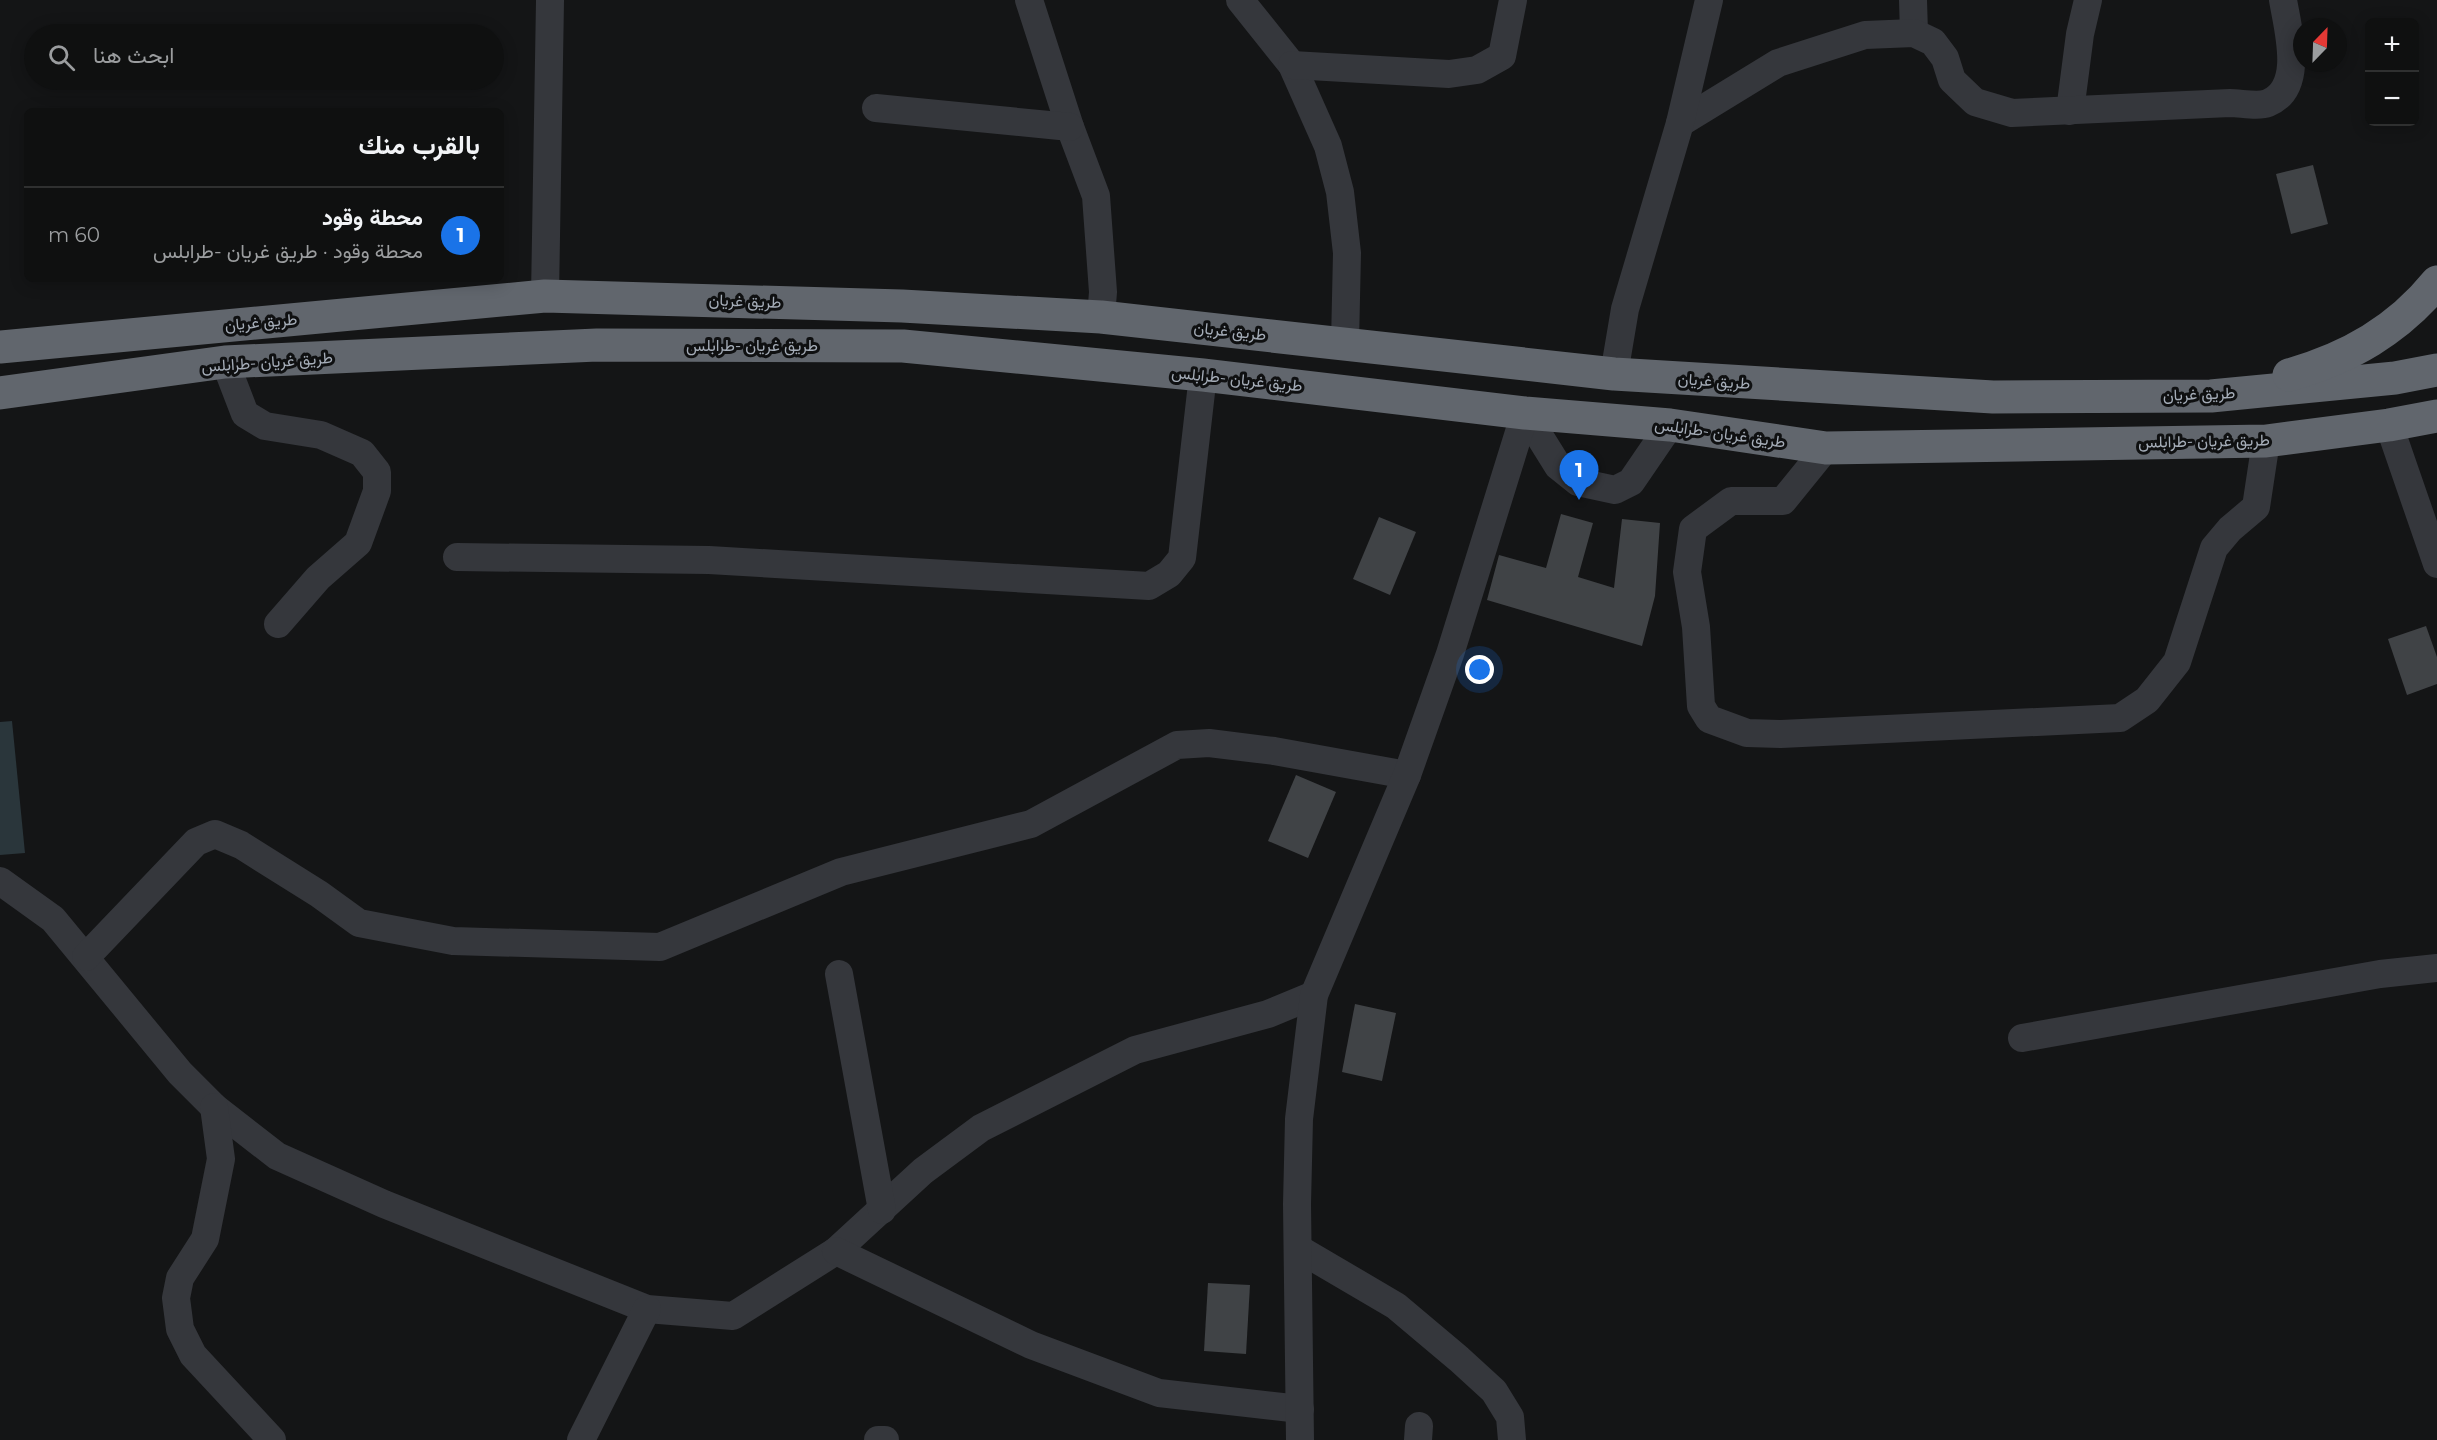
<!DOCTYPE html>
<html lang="ar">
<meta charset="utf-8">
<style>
:root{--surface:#0f1010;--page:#1d1e1e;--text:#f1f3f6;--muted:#9b9d9f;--line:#2f3030;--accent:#1a73e8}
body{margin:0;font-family:Montserrat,Vazirmatn,sans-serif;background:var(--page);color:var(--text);direction:rtl}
.controls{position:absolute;right:18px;top:18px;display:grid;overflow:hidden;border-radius:9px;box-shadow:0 3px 15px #0003}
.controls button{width:54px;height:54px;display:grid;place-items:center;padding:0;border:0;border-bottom:2px solid var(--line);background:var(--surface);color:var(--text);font:30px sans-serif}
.compass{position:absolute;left:2293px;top:18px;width:54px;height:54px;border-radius:50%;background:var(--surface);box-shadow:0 3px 15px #0003;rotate:23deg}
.you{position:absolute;left:1480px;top:670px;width:21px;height:21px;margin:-15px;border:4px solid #fff;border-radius:50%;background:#1a73e8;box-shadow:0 0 0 9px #1a73e833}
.badge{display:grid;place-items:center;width:39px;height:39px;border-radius:50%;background:var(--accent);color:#fff;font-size:20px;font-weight:700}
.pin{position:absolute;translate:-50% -50px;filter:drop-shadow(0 2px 3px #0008)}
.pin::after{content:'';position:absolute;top:32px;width:21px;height:18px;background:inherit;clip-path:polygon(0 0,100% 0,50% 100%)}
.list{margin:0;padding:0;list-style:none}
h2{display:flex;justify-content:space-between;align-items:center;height:78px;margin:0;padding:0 24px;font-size:26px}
h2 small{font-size:20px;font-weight:400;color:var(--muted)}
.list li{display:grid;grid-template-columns:39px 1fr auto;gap:18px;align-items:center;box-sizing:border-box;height:96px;padding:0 24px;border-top:2px solid var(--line)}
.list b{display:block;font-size:22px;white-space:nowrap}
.list p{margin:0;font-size:20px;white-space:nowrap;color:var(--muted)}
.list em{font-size:20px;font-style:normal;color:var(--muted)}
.icon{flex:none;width:33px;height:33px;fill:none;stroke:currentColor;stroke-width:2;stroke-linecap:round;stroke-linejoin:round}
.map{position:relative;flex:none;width:2437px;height:1440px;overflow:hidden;direction:ltr}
.search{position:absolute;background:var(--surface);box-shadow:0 3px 15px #0003;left:24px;top:24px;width:480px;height:66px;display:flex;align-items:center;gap:15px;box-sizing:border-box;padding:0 21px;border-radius:33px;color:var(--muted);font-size:22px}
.panel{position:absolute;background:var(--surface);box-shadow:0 3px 15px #0003;left:24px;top:108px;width:480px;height:174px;border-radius:9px;direction:rtl}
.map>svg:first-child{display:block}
.water{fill:#2a363b}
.building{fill:#404346}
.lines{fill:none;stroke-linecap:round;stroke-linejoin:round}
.minor{stroke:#35373c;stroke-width:28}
.highway{stroke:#61666d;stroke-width:33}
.labels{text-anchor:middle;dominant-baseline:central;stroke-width:6;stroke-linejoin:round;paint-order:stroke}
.street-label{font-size:16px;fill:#a5adb8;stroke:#0f1011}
</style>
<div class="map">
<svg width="2437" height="1440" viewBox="0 0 2437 1440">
<rect width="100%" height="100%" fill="#141516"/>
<polygon class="water" points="12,721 25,853 0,855 0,722"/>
<g class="building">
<polygon points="2313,165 2328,224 2291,234 2276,174"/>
<polygon points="1561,514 1593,523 1578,577 1614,588 1622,519 1660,523 1655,596 1642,646 1487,600 1499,555 1546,568"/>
<polygon points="1379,517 1416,532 1390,595 1353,579"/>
<polygon points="2426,626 2437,657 2437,684 2407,695 2388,639"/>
<polygon points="1296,775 1336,792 1308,858 1268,841"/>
<polygon points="1355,1004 1396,1013 1382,1081 1342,1072"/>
<polygon points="1208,1283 1250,1285 1246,1354 1204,1351"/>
</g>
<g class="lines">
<g class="minor">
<polyline points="1029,0 1070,127 1096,196 1103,292 1101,317"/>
<polyline points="1240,0 1292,65 1328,146 1340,192 1347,253 1345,343"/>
<polyline points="1913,0 1914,33"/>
<polyline points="1292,65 1449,74 1477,70 1502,56 1513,0"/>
<polyline points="876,108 1070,127"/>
<polyline points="2070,111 2080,34 2088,0"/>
<path d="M1680 123 1778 63 1865 35 1914 33 1933 42 1945 58 1952 80 1975 102 2012 113 2230 103C2241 103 2258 107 2268 103 2305 88 2288 30 2283 0"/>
<polyline points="545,296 550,1"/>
<polyline points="225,362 245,414 265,426 321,435 362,453 377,472 377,491 358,543 318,578 278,624"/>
<polyline points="1614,374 1625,309 1680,123 1709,0"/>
<polyline points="1525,413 1558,466 1578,482 1615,490 1631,482 1670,425"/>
<polyline points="2389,425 2437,564"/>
<polyline points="1826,448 1783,501 1731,501 1693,529 1687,572 1696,627 1701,706 1709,719 1747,733 1781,734 2120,718 2147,700 2177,662 2214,548 2230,529 2256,507 2266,441"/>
<polyline points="457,557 709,560 1149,586 1169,574 1182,558 1203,375"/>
<polyline points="0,881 53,919 180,1073 214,1107 277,1156 384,1204 647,1309 733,1316 836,1251 923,1171 981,1128 1135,1050 1268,1014 1314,995"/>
<polyline points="86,957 196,842 215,834 241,845 319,894 359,923 453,941 660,947 841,872 1031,824 1177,745 1209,743 1274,751 1407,775"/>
<polyline points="839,974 882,1210"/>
<polyline points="2022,1038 2380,974 2437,968"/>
<polyline points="214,1107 221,1159 205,1239 180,1278 176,1298 180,1329 193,1355 272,1440"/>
<polyline points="1299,1249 1396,1306 1459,1359 1494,1391 1510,1417 1512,1440"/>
<polyline points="836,1251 1031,1345 1159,1393 1300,1409"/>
<polyline points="581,1440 647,1309"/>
<polyline points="878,1440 885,1440"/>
<polyline points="1300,1440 1297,1204 1299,1119 1314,995 1407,775 1450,654 1525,413"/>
<polyline points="1418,1440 1419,1426"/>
</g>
<g class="highway">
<polyline points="0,347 545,296 902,306 1101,317 1614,374 1993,397 2211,396 2395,378 2437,370"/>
<path d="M2289 375C2349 358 2398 330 2437 282"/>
<polyline points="0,393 225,362 597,345 903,346 1203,375 1525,413 1670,425 1826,448 2266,441 2389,425 2437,416"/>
</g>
</g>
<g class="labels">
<g class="street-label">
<text transform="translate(745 301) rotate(2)">طريق غريان</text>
<text transform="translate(261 322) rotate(-5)">طريق غريان</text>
<text transform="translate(1230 331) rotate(6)">طريق غريان</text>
<text x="752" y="345">طريق غريان -طرابلس</text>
<text transform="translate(267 362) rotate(-4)">طريق غريان -طرابلس</text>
<text transform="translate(1237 379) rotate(6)">طريق غريان -طرابلس</text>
<text transform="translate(1714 381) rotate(4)">طريق غريان</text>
<text transform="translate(2199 394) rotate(-2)">طريق غريان</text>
<text transform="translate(1720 433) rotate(8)">طريق غريان -طرابلس</text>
<text transform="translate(2204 441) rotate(-1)">طريق غريان -طرابلس</text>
</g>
</g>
</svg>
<div class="controls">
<button>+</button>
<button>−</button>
</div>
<svg class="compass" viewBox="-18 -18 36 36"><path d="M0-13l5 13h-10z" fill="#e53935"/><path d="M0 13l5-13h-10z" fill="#9b9d9f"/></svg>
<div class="you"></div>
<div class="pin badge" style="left:1579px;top:500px">1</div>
<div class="search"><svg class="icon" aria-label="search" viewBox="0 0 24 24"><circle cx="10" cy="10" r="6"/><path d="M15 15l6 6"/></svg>ابحث هنا</div>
<section class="panel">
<h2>بالقرب منك<small></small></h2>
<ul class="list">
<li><span class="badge">1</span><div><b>محطة وقود</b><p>محطة وقود · طريق غريان -طرابلس</p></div><em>60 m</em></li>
</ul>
</section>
</div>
